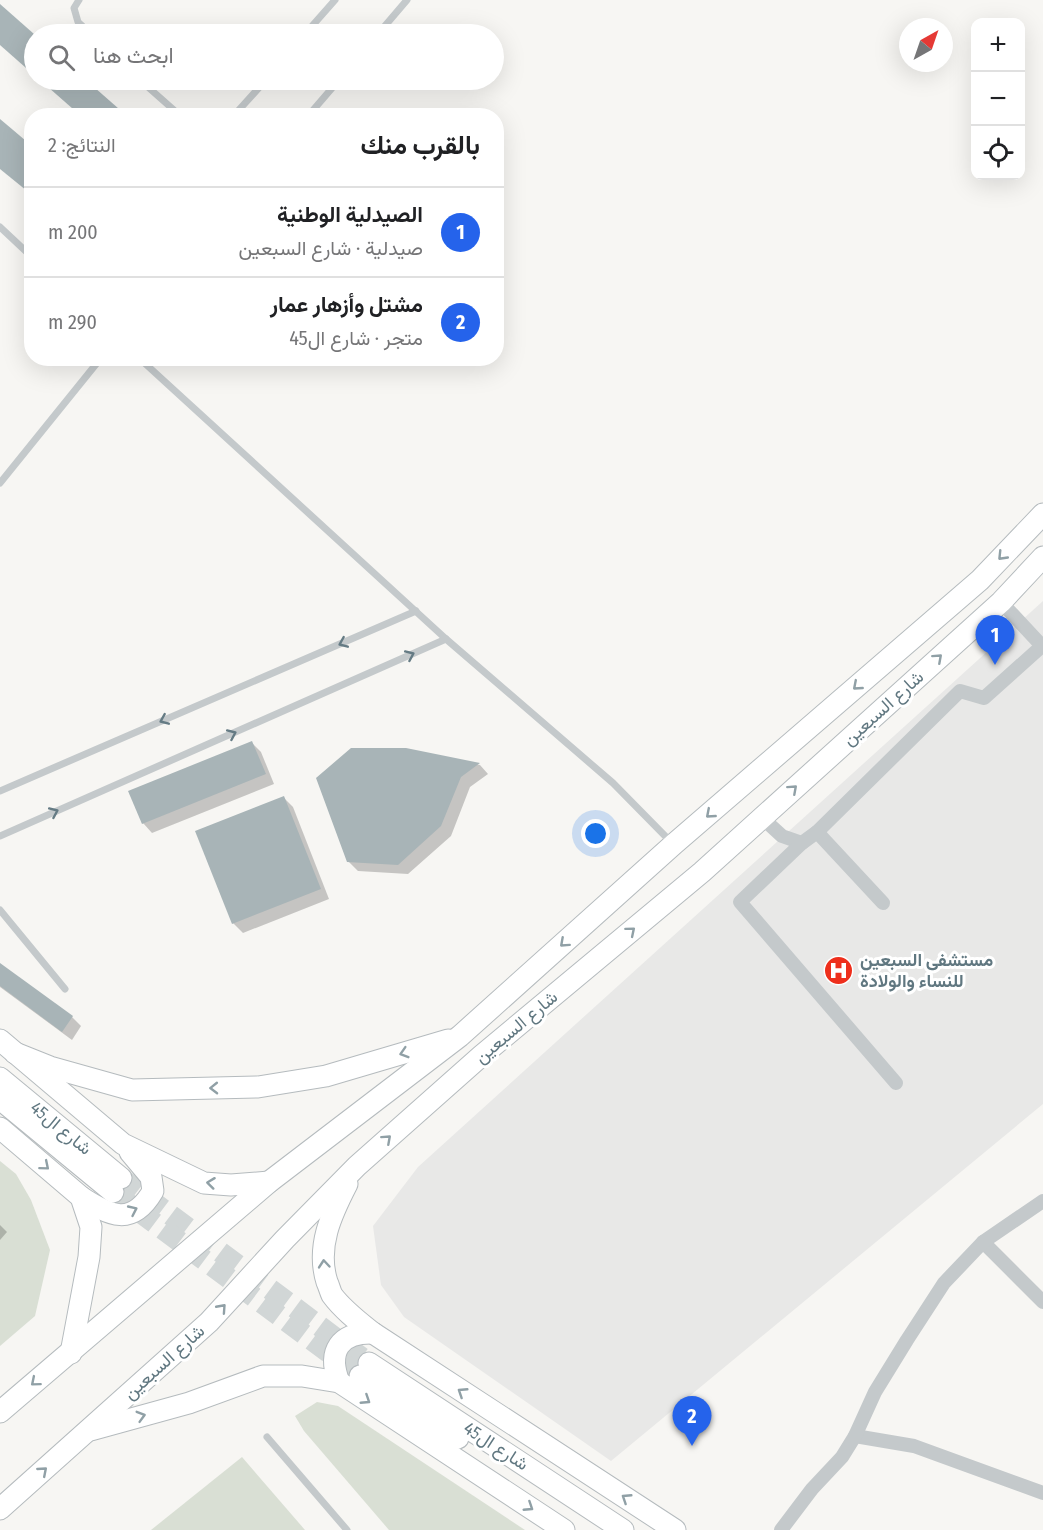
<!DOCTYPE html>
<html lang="ar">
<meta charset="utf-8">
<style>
:root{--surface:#fff;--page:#f2f2f2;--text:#202124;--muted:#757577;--line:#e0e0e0;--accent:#2563eb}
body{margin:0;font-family:"Fira Sans Condensed",Vazirmatn,sans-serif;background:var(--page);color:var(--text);direction:rtl}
.controls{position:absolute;right:18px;top:18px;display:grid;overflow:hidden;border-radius:12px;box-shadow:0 6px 24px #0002}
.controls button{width:54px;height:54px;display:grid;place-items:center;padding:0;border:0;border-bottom:2px solid var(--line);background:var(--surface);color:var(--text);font:30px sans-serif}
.compass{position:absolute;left:899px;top:18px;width:54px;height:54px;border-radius:50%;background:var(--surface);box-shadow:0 6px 24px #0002;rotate:40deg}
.you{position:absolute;left:596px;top:834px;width:21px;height:21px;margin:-15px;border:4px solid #fff;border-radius:50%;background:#1a73e8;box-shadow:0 0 0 9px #1a73e833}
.badge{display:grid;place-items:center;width:39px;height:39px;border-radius:50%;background:var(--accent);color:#fff;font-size:20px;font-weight:700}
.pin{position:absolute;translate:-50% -50px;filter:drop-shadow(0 2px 3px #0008)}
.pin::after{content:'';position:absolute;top:32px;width:21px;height:18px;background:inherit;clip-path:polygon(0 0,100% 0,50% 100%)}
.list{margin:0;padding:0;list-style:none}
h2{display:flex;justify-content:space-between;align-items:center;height:78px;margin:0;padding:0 24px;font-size:26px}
h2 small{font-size:20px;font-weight:400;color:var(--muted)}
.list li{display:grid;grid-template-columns:39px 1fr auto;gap:18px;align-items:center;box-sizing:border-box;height:90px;padding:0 24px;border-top:2px solid var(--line)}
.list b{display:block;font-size:22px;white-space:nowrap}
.list p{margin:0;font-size:20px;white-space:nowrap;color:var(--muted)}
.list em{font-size:20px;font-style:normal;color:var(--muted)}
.icon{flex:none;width:33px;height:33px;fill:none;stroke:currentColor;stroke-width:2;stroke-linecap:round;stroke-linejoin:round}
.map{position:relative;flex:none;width:1043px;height:1530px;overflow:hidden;direction:ltr}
.search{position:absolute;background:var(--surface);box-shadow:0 6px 24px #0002;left:24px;top:24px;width:480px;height:66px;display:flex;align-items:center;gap:15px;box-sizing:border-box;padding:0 21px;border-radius:33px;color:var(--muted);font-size:22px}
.panel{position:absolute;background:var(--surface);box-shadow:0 6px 24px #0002;left:24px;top:108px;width:480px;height:258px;border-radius:24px;direction:rtl}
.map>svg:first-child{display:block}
.built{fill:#e8e8e7}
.green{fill:#d9dfd4}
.shadow{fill:#0003}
.building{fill:#a8b4b7}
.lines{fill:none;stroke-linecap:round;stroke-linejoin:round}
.primary-tunnel{stroke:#d1d6d6;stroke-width:21;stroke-dasharray:21 10;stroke-linecap:butt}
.primary-casing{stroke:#b5bbbe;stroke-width:23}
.service{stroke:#c4c9cb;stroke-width:7}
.minor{stroke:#c4c9cb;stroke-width:14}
.primary{stroke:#fff;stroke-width:21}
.oneway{stroke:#90a0a6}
.oneway2{stroke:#657b84}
.labels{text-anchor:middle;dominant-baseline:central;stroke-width:6;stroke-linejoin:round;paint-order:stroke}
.street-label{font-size:18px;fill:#607780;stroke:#fff}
.poi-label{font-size:18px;font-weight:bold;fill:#607780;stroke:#fff;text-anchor:start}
</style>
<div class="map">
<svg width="1043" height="1530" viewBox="0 0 1043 1530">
<rect width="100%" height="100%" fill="#f7f6f3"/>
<polygon class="built" points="1043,601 1043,1104 611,1461 404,1317 381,1285 373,1226 418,1167"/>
<g class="green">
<polygon points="0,1161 16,1174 31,1200 50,1250 35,1316 0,1346"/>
<polygon points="317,1402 338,1406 525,1530 389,1530 304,1431 295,1416"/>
<polygon points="242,1457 305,1530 151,1530"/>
</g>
<g class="shadow">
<polygon points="0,6 34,36 34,74 0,44"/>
<polygon points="41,80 84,80 125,116 82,116"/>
<polygon points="252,743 261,752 274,784 152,833 143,823"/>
<polygon points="406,749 480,765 488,774 470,787 451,836 408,874 358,871 348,861"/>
<polygon points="284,798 293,807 329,899 243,933 233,923"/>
<polygon points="0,965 72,1017 81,1026 72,1040 0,987"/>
<polygon points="0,1225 7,1232 0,1240"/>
</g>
<g class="building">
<polygon points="0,4 34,34 34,75 0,45"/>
<polygon points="40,80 86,80 127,116 81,116"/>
<polygon points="0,119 32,146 32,195 0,169"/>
<polygon points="252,741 266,774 142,824 128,791"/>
<polygon points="351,748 406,748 480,763 461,777 441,826 398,865 347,862 316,778"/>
<polygon points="284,796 321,889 232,924 195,831"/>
<polygon points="0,963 73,1016 62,1032 0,986"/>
</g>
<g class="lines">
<g class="primary-tunnel">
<polyline points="121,1178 369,1363"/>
<polyline points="113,1192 360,1376"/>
</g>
<defs>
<g id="primary">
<polyline points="0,1040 123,1144 204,1183 231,1185 269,1182"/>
<polyline points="15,1053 50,1067 132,1090 258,1087 326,1076 448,1040"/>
<polyline points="0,1078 121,1178"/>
<polyline points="0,1099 113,1192"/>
<polyline points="0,1128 81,1197 91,1227 89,1257 71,1353"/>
<path d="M347 1184C331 1215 316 1247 327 1282 329 1286 330 1291 332 1295 343 1310 359 1322 373 1333L675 1530"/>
<path d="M81 1197C110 1216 132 1227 153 1191L151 1177 130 1152"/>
<polyline points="369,1363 623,1530"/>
<polyline points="360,1376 458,1438"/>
<path d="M339 1382C327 1351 340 1332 373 1333"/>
<polyline points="0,1412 269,1182 460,1036 674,844 980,580 1043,514"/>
<polyline points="91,1430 189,1403 263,1376 302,1376 339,1382 564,1530"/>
<polyline points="0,1509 209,1322 285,1239 357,1166 481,1056 702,872 1001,602 1043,557"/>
</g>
</defs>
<use href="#primary" class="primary-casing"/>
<g class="service">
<polyline points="79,0 74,8 78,22 91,34"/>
<polyline points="305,34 335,0"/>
<polyline points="378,34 407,0"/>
<polyline points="140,80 175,111 183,116"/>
<polyline points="232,116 237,112 266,80"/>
<polyline points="308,116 339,80"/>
<polyline points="0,227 32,257"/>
<polyline points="139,358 446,639 613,783 672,843"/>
<polyline points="0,483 101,358"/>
<polyline points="0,791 416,611"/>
<polyline points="0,836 446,639"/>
<polyline points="0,910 65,989"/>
<polyline points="267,1437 347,1530"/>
</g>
<g class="minor">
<polyline points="1001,602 1043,647"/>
<polyline points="761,817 782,836 802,843"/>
<polyline points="817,832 883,903"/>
<polyline points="896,1083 740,902 802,843 817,832 960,691 984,698 1042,646"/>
<polyline points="983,1242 1043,1302"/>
<polyline points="855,1436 914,1446 1043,1493"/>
<polyline points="781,1530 812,1489 842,1457 855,1436 875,1392 907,1340 944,1283 983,1242 1043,1201"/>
</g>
<use href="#primary" class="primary"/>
</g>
<defs><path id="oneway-chevron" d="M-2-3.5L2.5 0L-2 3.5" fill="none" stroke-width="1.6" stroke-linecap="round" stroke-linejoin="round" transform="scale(1.5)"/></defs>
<g class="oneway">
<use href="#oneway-chevron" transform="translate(1002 556) rotate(134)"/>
<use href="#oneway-chevron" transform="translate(938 658) rotate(-42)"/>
<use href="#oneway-chevron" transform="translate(857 686) rotate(139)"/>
<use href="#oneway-chevron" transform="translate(793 789) rotate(-42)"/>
<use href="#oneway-chevron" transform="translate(710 814) rotate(139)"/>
<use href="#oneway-chevron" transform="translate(631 931) rotate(-40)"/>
<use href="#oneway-chevron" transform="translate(564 943) rotate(138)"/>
<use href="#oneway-chevron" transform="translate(404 1053) rotate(163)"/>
<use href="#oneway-chevron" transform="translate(214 1088) rotate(179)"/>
<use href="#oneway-chevron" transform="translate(387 1139) rotate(-42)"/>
<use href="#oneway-chevron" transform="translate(45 1166) rotate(40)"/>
<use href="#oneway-chevron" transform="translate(211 1183) rotate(-173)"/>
<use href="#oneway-chevron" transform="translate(133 1210) rotate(-25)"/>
<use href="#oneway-chevron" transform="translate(324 1264) rotate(-95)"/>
<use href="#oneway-chevron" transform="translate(222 1308) rotate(-48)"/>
<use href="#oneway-chevron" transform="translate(35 1382) rotate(140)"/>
<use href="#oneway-chevron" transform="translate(462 1392) rotate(-147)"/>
<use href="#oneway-chevron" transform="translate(366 1400) rotate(33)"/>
<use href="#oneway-chevron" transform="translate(141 1416) rotate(-16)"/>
<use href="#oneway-chevron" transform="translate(43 1471) rotate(-41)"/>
<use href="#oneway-chevron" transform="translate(626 1498) rotate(-147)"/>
<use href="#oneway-chevron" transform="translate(529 1507) rotate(33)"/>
</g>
<g class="oneway2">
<use href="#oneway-chevron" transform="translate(343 643) rotate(157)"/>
<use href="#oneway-chevron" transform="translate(410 655) rotate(-24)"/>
<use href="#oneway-chevron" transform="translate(164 720) rotate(157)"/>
<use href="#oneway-chevron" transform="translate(232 734) rotate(-24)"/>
<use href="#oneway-chevron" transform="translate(54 812) rotate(-24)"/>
</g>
<defs>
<symbol id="hospital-disc" viewBox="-11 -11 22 22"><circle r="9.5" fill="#ee2f1c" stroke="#fff"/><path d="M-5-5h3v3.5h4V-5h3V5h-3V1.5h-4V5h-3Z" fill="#fff"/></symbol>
</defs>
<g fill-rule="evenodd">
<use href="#hospital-disc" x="822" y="954" width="33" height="33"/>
</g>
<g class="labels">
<g class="street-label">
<text transform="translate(883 708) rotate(-42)">شارع السبعين</text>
<text transform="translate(516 1027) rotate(-40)">شارع السبعين</text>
<text transform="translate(61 1128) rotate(39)">شارع ال45</text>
<text transform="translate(164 1362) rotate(-42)">شارع السبعين</text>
<text transform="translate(496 1446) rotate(33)">شارع ال45</text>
</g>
<g class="poi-label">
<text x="860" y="960">مستشفى السبعين<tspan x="860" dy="21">للنساء والولادة</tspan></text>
</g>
</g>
</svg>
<div class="controls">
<button>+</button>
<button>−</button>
<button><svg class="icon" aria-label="locate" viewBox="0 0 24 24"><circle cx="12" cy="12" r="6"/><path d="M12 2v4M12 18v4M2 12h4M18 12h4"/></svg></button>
</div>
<svg class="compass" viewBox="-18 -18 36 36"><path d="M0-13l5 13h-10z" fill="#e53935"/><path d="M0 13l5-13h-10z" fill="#757577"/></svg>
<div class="you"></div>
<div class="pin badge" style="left:995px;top:665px">1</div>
<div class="pin badge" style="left:692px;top:1446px">2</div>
<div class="search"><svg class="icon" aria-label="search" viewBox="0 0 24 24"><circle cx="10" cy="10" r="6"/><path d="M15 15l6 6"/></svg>ابحث هنا</div>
<section class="panel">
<h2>بالقرب منك<small>النتائج: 2</small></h2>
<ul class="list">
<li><span class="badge">1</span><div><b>الصيدلية الوطنية</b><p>صيدلية · شارع السبعين</p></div><em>200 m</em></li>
<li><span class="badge">2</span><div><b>مشتل وأزهار عمار</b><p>متجر · شارع ال45</p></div><em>290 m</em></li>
</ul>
</section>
</div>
